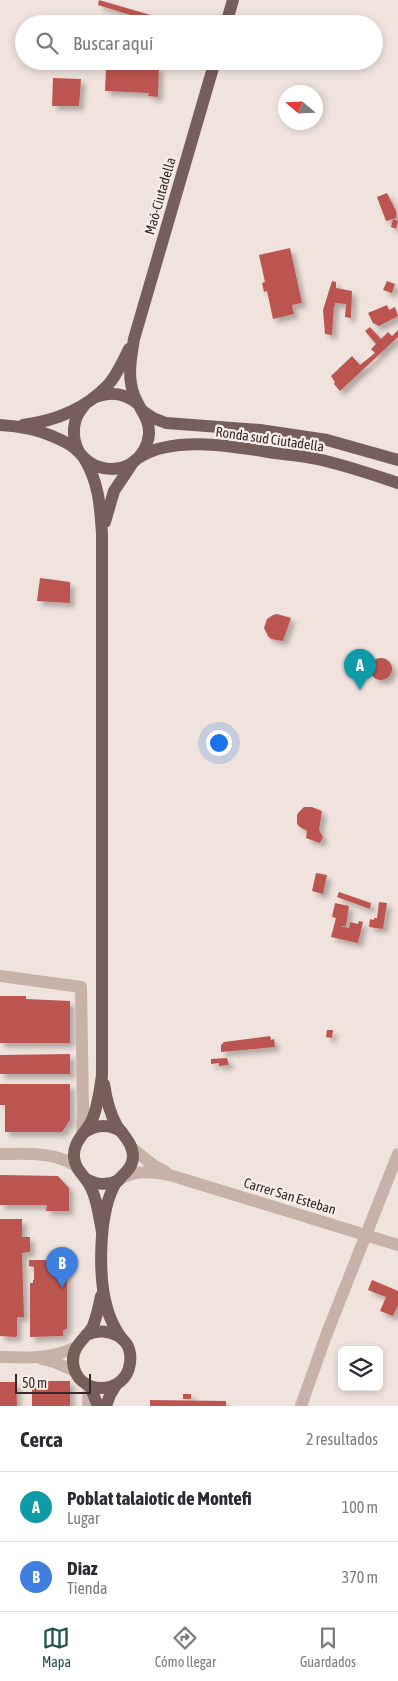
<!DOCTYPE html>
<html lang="es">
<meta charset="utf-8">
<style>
:root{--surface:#fff;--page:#f7f7f7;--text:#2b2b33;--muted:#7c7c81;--line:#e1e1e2;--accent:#21534d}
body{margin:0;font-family:"Asap Condensed",sans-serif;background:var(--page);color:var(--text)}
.controls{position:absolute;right:15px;bottom:15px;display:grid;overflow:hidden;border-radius:8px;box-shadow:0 2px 8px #0003}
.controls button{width:45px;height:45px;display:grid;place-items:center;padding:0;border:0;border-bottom:1px solid var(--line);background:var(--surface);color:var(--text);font:25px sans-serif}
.compass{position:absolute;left:278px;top:85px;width:45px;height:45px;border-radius:50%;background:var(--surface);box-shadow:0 2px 8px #0003;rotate:289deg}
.scale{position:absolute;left:15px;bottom:12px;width:76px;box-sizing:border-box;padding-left:5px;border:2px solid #352a29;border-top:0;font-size:14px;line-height:18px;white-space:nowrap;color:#352a29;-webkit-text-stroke:4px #f8eee9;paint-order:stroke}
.you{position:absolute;left:218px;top:742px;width:18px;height:18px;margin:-12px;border:4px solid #fff;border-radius:50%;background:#1a73e8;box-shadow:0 0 0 8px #1a73e833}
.badge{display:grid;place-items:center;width:32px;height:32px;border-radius:50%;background:var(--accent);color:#fff;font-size:16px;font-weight:700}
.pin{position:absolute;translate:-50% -41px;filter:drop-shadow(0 1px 2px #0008)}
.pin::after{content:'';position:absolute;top:26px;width:18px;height:15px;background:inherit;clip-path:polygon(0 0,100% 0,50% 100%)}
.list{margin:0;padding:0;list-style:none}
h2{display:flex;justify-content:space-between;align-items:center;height:65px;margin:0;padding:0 20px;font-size:21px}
h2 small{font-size:16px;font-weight:400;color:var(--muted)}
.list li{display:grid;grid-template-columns:32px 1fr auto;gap:15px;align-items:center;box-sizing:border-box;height:70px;padding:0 20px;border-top:1px solid var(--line)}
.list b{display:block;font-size:19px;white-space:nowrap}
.list p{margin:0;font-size:16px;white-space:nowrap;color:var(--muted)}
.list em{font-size:16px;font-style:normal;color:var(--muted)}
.icon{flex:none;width:28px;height:28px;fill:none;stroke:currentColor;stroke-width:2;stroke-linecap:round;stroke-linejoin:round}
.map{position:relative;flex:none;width:398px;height:1406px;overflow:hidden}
.search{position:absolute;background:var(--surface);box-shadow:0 2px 8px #0003;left:15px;right:15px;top:15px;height:55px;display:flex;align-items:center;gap:12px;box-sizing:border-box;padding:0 18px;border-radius:28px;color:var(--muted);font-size:19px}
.sheet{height:205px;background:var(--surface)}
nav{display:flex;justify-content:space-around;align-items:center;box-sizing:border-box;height:70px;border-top:1px solid var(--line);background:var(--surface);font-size:14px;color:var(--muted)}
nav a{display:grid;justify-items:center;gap:2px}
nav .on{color:var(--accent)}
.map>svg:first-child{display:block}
.building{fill:#bc554f;filter:url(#shadow)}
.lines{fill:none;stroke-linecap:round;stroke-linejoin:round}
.minor{stroke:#c7b2a9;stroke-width:12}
.major{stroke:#765f5b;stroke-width:12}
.labels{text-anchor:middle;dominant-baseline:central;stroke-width:4.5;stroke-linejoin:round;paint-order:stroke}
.street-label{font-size:14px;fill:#352a29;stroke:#f8eee9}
</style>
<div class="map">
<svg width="398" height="1406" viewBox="0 0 398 1406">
<defs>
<filter id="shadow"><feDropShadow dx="4.5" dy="4.5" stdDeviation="2.5" flood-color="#0004"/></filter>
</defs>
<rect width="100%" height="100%" fill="#f0e3dd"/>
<g class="building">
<polygon points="99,0 178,23 177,24 160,24 98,5"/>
<polygon points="150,66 159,67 158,97 148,96 149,93 105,91 106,68 150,70"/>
<polygon points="53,78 81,79 79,106 52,106"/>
<polygon points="387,193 396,211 396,218 386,221 377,197"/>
<polygon points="393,219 398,221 396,229 391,227"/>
<polygon points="290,248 302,303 292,305 294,314 273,319 267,291 264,292 262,283 265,282 259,255"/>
<polygon points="332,281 336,282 336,288 352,291 351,318 345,317 346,304 335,303 335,306 334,306 332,335 325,334 323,310"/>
<polygon points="387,281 395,284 392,293 383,290"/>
<polygon points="387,305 389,310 395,307 398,316 379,326 373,323 368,313"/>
<polygon points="370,327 381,339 388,332 392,336 398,330 398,337 340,391 334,384 335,382 331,376 352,356 360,365 375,353 371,349 376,344 365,331"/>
<polygon points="40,578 70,582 70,603 37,601"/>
<polygon points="277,614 291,618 283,641 271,639 268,636 264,628 267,619 273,615"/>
<circle cx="381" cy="669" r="11"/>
<polygon points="304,807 312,807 322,811 319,830 323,837 320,843 306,838 307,831 300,827 297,824 297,816 298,813"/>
<polygon points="316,873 327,875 323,894 312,891"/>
<polygon points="339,892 371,903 370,909 337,897"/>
<polygon points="379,902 387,903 383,929 369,927 370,919 374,920 374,918 377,918"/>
<polygon points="335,903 349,906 346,926 340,926 349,928 350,922 358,924 359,921 363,922 358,943 331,937 336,918 332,917"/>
<polygon points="0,996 26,996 26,999 70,1001 70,1043 0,1043"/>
<polygon points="327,1030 333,1030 332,1038 326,1037"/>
<polygon points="270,1036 271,1040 274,1039 275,1047 221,1052 221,1045 224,1042"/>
<polygon points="70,1054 70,1074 0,1074 0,1055"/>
<polygon points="227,1058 229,1065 219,1066 219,1063 211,1064 211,1059"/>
<polygon points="0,1084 70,1084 70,1120 62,1132 5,1132 5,1105 0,1105"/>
<polygon points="0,1175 58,1176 69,1188 69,1211 46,1211 47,1205 0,1205"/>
<polygon points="0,1219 22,1219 22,1237 30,1237 30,1252 22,1253 24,1317 17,1317 17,1335 16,1337 0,1336"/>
<polygon points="29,1260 67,1260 67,1329 63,1330 63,1336 30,1337 30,1283 33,1283 33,1280 34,1280 34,1267 29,1266"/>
<polygon points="372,1280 398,1291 398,1305 393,1316 380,1311 386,1297 368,1290"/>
<rect x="32" y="1381" width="38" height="25"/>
<polygon points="0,1382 16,1382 17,1406 0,1406"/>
<rect x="183" y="1394" width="8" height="5"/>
<polygon points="150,1400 226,1401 226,1406 150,1406"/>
</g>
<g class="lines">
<g class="minor">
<polyline points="0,976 81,987 83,1110 82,1135"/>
<polyline points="132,1148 153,1165 166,1172"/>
<path d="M0 1154C26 1154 53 1151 76 1166"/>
<path d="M122 1178C137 1169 157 1172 173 1176L398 1245"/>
<path d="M0 1357C26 1358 52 1359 76 1347"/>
<polyline points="42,1359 54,1362 75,1371"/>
<polyline points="88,1406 89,1386"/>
<polyline points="301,1406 327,1333 398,1154"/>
</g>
<g class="major">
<polyline points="226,24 233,0"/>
<path d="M96 397C111 391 126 394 138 404"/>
<polyline points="144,412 153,418 166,423 260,430 327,440 398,460"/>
<path d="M0 425C17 426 36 429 52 436 59 439 67 442 73 447 79 451 83 458 89 462 102 471 120 471 132 463 142 456 148 445 149 434 150 418 139 409 134 395 127 377 131 357 134 339L215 61"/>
<path d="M23 425C54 421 85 409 107 386 116 377 123 361 129 349"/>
<path d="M79 452C71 436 72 419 84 406"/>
<path d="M140 457C175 435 236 447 275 453 289 455 304 456 317 459 345 465 371 474 398 483"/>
<path d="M84 458C99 483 100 505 102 534V1075C100 1090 98 1106 92 1120 86 1133 73 1141 74 1157 75 1169 83 1174 89 1184 97 1198 99 1216 102 1232"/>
<polyline points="105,522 114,491 132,464"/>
<path d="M104 1084C106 1097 109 1112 116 1124 122 1135 133 1142 133 1157 132 1172 118 1176 113 1188 99 1217 98 1277 107 1308 110 1320 115 1329 122 1339"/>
<path d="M85 1132C97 1124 110 1124 122 1132"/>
<path d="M86 1179C97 1185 107 1186 119 1180"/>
<path d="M86 1335C107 1325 134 1337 130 1363 126 1397 75 1396 73 1362 72 1345 86 1339 93 1326 97 1316 99 1306 101 1296"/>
<polyline points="90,1386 98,1406"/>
<polyline points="106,1406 110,1395 116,1385"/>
</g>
</g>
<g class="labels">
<g class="street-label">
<text transform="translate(160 196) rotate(-74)">Maó-Ciutadella</text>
<text transform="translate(270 439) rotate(8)">Ronda sud Ciutadella</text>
<text transform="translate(290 1196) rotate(17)">Carrer San Esteban</text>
</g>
</g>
</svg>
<div class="controls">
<button><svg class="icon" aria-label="layers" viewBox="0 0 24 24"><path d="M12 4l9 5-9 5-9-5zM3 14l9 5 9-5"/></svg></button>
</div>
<svg class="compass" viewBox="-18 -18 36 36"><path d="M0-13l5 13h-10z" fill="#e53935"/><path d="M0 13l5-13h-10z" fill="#7c7c81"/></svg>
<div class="scale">50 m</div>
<div class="you"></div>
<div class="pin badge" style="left:360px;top:690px;background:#0f9aa8">A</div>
<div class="pin badge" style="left:62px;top:1288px;background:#3f7fe0">B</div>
<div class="search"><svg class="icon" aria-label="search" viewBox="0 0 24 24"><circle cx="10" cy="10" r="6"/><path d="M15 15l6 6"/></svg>Buscar aquí</div>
</div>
<section class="sheet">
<h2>Cerca<small>2 resultados</small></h2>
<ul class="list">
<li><span class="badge" style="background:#0f9aa8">A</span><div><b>Poblat talaiotic de Montefi</b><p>Lugar</p></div><em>100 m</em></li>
<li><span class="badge" style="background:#3f7fe0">B</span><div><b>Diaz</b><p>Tienda</p></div><em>370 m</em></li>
</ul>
</section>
<nav>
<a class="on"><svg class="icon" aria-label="map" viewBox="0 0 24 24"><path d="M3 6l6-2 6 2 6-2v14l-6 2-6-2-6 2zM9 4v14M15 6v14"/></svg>Mapa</a>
<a><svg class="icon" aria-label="directions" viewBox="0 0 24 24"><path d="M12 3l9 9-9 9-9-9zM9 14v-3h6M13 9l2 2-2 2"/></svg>Cómo llegar</a>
<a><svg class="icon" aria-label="saved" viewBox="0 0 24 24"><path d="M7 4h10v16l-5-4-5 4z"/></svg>Guardados</a>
</nav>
